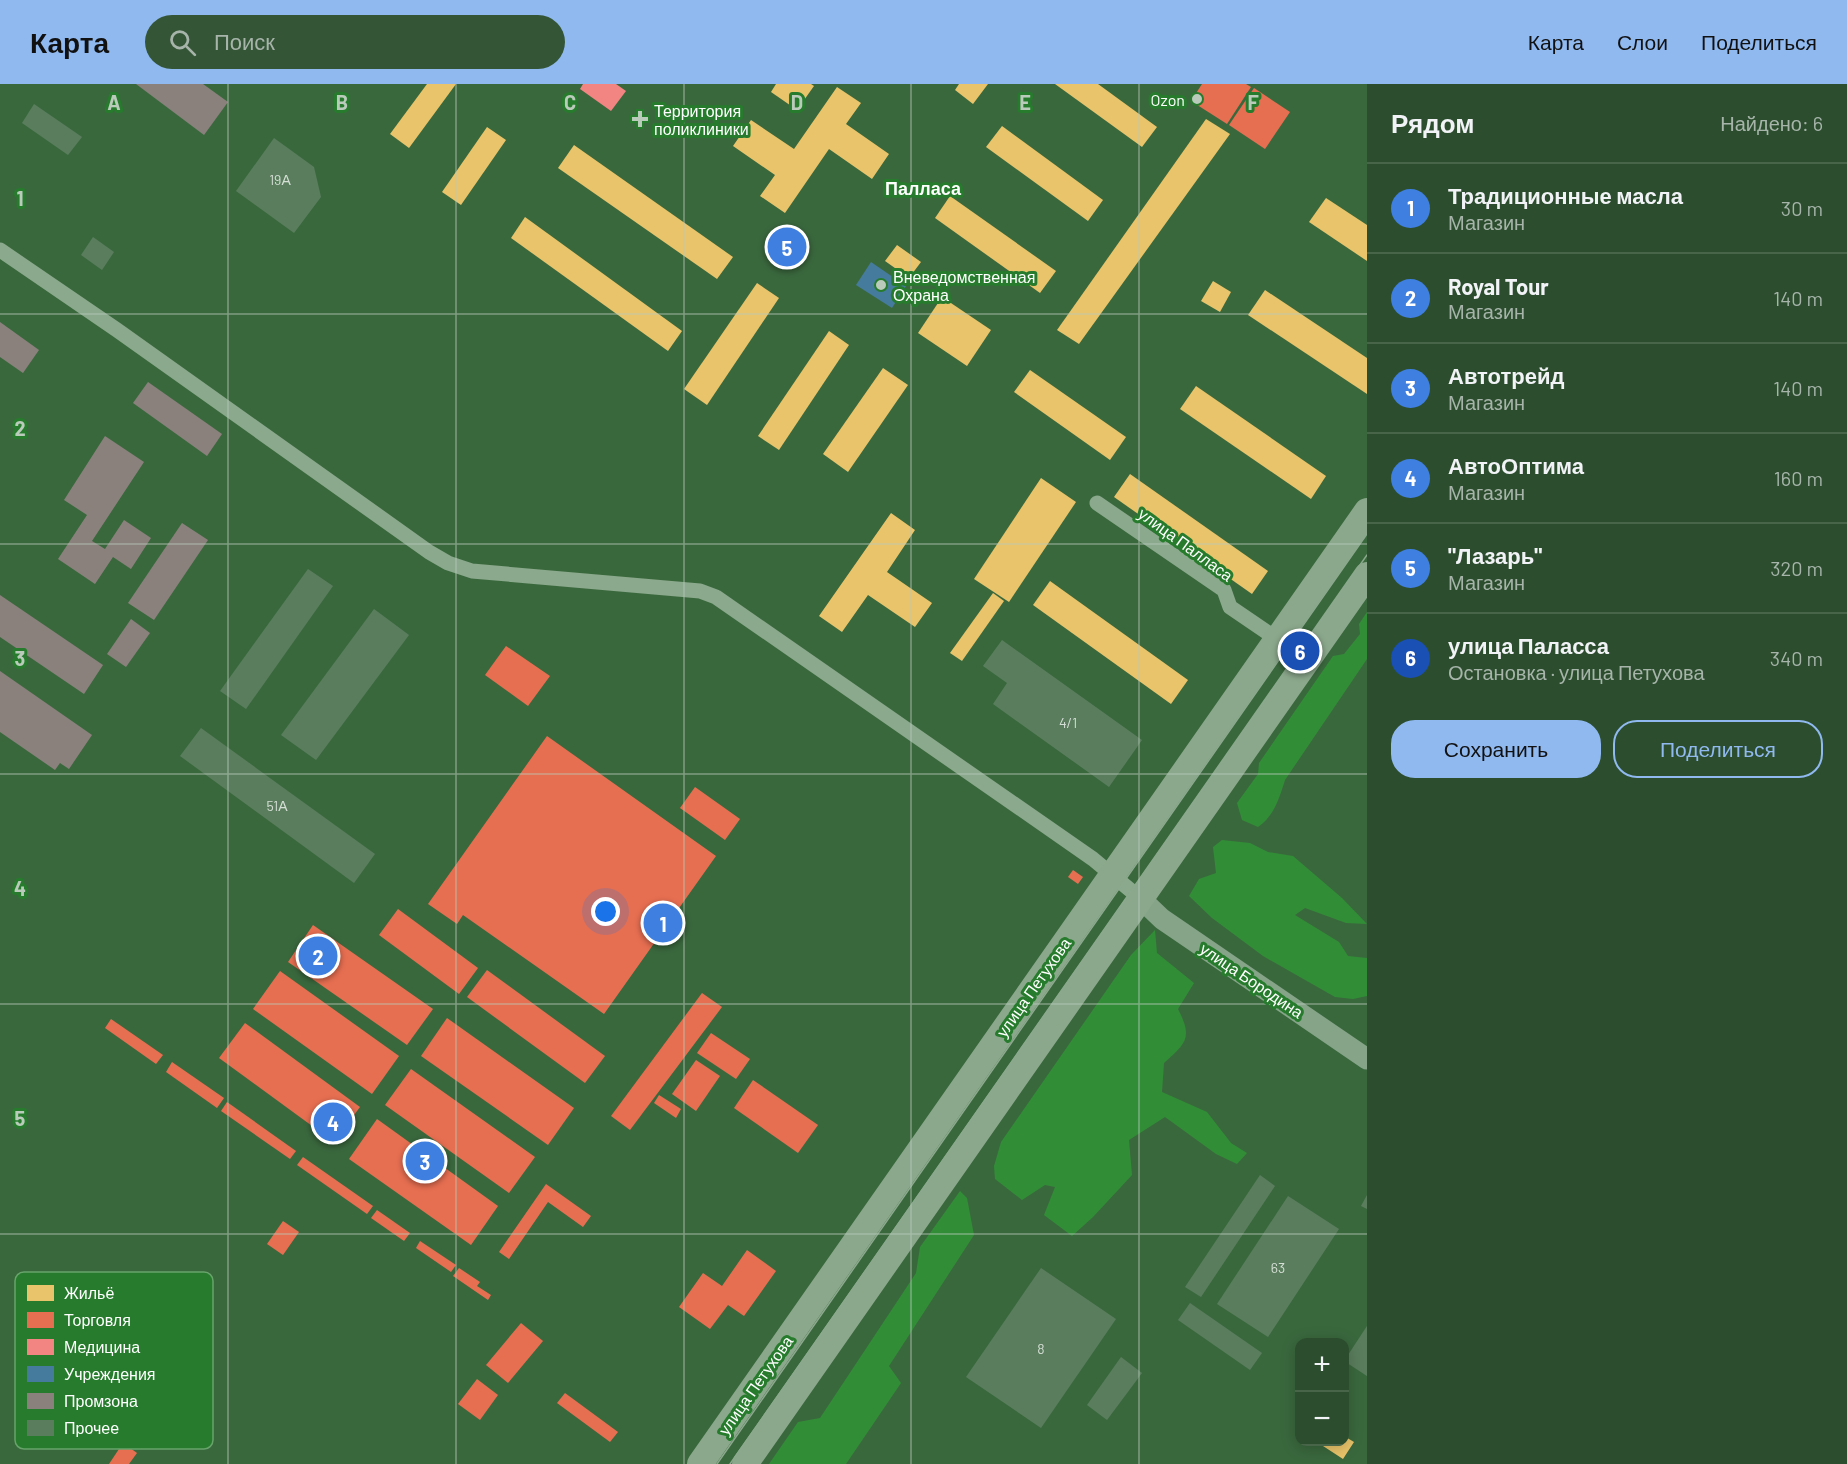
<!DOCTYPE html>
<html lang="ru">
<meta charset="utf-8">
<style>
:root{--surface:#2c4e2e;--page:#345536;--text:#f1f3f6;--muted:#a6b4aa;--line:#48654a;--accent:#90b9f0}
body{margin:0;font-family:Barlow,sans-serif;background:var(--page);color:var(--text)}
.controls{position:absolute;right:18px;bottom:18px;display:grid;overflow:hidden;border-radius:12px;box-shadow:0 3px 15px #0003}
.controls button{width:54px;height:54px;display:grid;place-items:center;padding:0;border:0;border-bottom:2px solid var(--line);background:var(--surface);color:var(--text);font:30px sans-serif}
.you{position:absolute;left:606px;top:828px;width:21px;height:21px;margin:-15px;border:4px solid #fff;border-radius:50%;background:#1a73e8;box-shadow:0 0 0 9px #1a73e833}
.badge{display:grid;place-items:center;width:39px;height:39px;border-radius:50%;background:var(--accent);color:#fff;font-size:20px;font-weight:700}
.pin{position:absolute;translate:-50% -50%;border:3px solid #fff;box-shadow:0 2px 6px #0006}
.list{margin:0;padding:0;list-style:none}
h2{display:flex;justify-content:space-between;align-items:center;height:78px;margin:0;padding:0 24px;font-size:26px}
h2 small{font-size:20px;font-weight:400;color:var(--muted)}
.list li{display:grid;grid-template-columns:39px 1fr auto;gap:18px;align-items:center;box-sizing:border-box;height:90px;padding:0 24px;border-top:2px solid var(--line)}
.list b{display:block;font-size:22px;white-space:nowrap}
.list p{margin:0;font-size:20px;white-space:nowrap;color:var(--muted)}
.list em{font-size:20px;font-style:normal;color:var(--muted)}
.actions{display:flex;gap:12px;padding:18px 24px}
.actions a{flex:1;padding:14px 0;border:2px solid var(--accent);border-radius:24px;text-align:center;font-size:21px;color:var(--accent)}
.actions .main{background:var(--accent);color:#111}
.icon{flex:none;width:33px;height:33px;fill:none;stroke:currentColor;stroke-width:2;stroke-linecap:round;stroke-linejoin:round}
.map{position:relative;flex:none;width:1367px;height:1380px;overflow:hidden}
header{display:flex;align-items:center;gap:36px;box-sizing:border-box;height:84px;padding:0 30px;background:var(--accent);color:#111}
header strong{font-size:28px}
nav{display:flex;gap:33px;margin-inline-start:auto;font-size:21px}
.search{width:420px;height:54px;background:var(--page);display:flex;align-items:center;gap:15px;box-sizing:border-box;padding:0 21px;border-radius:33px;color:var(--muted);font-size:22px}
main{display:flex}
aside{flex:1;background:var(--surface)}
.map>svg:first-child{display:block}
.green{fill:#328d37}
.homes{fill:#e9c46a}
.shops{fill:#e76f51}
.health{fill:#f28482}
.public{fill:#457b9d}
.industry{fill:#8a817c}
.building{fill:#5a7e5d}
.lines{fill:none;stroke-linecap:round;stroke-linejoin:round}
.minor{stroke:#8ba98c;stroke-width:15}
.secondary{stroke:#85a488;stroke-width:21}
.trunk{stroke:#8ba88c;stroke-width:26}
.tram{stroke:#8ca98e;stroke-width:1.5}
.grid{fill:none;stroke:#bacabb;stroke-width:1.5;stroke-opacity:0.55}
.poi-dot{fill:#bacabb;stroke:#267c2c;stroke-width:2}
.labels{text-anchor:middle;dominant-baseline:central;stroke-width:6;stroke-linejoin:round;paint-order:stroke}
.number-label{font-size:14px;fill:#d6dfd6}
.poi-label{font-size:16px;fill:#fff;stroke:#267c2c;text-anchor:start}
.street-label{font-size:16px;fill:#fff;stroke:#267c2c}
.neighbourhood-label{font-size:18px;font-weight:bold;fill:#fff;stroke:#267c2c}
.key{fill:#267c2c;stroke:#67a36b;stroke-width:1.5}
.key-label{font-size:16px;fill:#fff}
.grid-label{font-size:20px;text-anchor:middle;font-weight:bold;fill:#bacabb;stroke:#267c2c;stroke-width:6;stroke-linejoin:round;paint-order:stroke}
</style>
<header>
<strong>Карта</strong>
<div class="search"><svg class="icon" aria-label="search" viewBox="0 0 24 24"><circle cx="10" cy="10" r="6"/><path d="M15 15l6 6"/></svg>Поиск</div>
<nav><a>Карта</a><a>Слои</a><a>Поделиться</a></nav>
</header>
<main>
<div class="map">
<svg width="1367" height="1380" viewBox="0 0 1367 1380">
<rect width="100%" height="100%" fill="#3a683d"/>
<g class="green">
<path d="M1367 528V575L1285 696C1279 715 1274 732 1258 743L1242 736 1237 719 1258 690 1259 679 1333 572 1344 570 1360 550 1359 540Z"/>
<polygon points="1222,756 1250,759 1268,768 1293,772 1342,814 1367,840 1346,839 1305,824 1295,831 1339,858 1348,872 1367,874 1367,912 1353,915 1335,913 1263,872 1212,834 1189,812 1199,795 1216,789 1213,763"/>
<path d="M1155 846 1157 869 1194 899 1178 925C1193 954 1186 959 1164 979L1162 1008 1207 1028 1231 1059 1247 1069 1237 1080 1216 1070 1165 1033 1129 1056 1132 1091 1093 1133 1072 1152 1044 1131 1055 1103 1045 1101 1022 1116 995 1095 994 1082 1001 1058 1131 871Z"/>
<polygon points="960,1107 967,1114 974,1151 889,1282 901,1299 846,1380 769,1380 798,1338 820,1334 916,1189 920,1163"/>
</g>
<g class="homes">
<polygon points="427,0 456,0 409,64 390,50"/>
<polygon points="776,0 811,0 814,2 797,26 771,8"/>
<polygon points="959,0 988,0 973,20 955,6"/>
<polygon points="1055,0 1098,0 1157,43 1142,63"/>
<polygon points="837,3 861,19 846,40 889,70 872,95 829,65 785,129 760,112 775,91 733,62 751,36 794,65"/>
<polygon points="1206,35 1230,50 1079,260 1057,246"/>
<polygon points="1002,42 1103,116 1088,137 986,63"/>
<polygon points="487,43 506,56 461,121 442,108"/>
<polygon points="574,61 733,173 717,195 558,84"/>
<polygon points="950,112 1056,187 1040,209 935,134"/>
<polygon points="1326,114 1367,141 1367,177 1309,138"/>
<polygon points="525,133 682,247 668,267 511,154"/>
<polygon points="897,161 921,178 909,194 885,177"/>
<polygon points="1213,197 1231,208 1220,228 1201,217"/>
<polygon points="757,199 779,214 707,321 684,305"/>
<polygon points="1265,206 1367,274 1367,310 1248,231"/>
<polygon points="942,213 991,246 967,282 918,249"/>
<polygon points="829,247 849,261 779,366 758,352"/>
<polygon points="883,284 908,301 848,388 823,370"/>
<polygon points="1030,286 1126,353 1110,376 1014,308"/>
<polygon points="1196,302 1326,392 1311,415 1180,325"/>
<polygon points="1130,390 1268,487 1252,510 1114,413"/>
<polygon points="1041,394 1076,418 1009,518 974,495"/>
<polygon points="891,429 915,446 887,488 932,519 915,543 868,511 842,548 819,532"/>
<polygon points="1050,497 1188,596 1171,620 1033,521"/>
<polygon points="993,509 1004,517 962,577 950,569"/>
<polygon points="1344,1352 1354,1358 1343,1375 1323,1362 1326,1358 1344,1358"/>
</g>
<g class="shops">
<polygon points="1202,0 1246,0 1251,3 1227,40 1191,17"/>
<polygon points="1254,4 1290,28 1265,65 1229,41"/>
<polygon points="779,149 803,164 794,177 771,163"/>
<polygon points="506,562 550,592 528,622 485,591"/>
<polygon points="547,652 716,772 604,930 463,831 457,840 428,820"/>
<polygon points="695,703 740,735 725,756 680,724"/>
<polygon points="1073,786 1083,793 1078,800 1068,793"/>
<polygon points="398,825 478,884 459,910 379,851"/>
<polygon points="313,841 433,925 407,961 288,878"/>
<polygon points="487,886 605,972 585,999 467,913"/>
<polygon points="280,887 399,972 372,1010 253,925"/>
<polygon points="702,909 722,923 630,1046 611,1032"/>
<polygon points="447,934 574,1024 548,1061 421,972"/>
<polygon points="111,935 163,971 156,980 105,944"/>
<polygon points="245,939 360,1023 334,1058 219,974"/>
<polygon points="711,949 750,975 736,995 697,969"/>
<polygon points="696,976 720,992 696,1027 672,1010"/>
<polygon points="172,978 224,1014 217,1024 166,988"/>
<polygon points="411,985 535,1073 509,1109 385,1021"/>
<polygon points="753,996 818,1041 798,1069 734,1024"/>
<polygon points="659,1011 681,1025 676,1034 654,1019"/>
<polygon points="227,1018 296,1067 290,1075 221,1027"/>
<polygon points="377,1035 498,1122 471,1161 349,1075"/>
<polygon points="303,1073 373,1122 367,1130 297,1081"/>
<polygon points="546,1100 591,1132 583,1143 548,1118 509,1175 499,1168"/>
<polygon points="377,1126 410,1149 404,1157 371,1134"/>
<polygon points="283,1137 299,1148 283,1171 267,1160"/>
<polygon points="420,1157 456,1181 451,1188 416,1164"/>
<polygon points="747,1166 776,1187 744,1232 728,1221 710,1245 679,1223 703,1189 722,1202"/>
<polygon points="459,1184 480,1198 477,1202 491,1211 488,1216 453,1192"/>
<polygon points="521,1239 543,1257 508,1299 486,1281"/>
<polygon points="477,1295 498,1311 480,1336 458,1320"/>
<polygon points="565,1309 618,1348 610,1358 557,1319"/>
<polygon points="123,1359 137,1369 129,1380 109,1380"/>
</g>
<polygon class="health" points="583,0 616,0 626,7 611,27 580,5"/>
<polygon class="public" points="871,178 906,202 892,224 856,201"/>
<g class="industry">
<polygon points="136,0 203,0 228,18 204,51"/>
<polygon points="0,238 39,266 23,289 0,273"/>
<polygon points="148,298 222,350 207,372 133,319"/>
<polygon points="105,352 144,378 92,457 105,465 124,436 151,454 131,485 113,473 95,500 58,475 87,431 64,416"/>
<polygon points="182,439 208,456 154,536 128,519"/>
<polygon points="0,511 103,581 84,610 0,553"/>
<polygon points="131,535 150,549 126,583 107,570"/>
<polygon points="0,587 92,651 69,685 60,679 55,686 0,648"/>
</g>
<g class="building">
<polygon points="34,20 82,53 68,71 22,39"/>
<polygon points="274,54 314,83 321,113 294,149 236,107"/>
<polygon points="93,153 114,168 102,186 81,171"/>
<polygon points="308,485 333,502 246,625 220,607"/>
<polygon points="374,525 409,551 316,676 281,651"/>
<polygon points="1002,556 1142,656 1109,703 993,620 1007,599 983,582"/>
<polygon points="201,644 375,770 354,799 180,672"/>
<polygon points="1260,1091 1275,1102 1201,1213 1185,1203"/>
<polygon points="1367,1111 1367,1125 1361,1122"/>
<polygon points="1288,1112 1339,1145 1268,1253 1217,1220"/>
<polygon points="1041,1184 1116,1235 1041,1344 966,1293"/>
<polygon points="1190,1219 1262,1269 1250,1286 1178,1236"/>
<polygon points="1367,1242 1367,1292 1344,1277"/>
<polygon points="1121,1273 1142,1289 1107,1336 1087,1321"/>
</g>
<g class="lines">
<g class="minor">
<polyline points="0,166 117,246 429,468 448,479 472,487 700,507 716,513 1093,775 1141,815"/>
<polyline points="1097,419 1224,506 1230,523 1277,555"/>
</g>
<polyline class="secondary" points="1141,815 1162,835 1367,975"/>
<g class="trunk">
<polyline points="700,1380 1367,427"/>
<polyline points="745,1380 1367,491"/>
</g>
<g class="tram">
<polyline points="717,1380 1367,450"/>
<polyline points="730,1380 1367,471"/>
</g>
</g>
<path class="grid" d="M228 0V1380M456 0V1380M684 0V1380M911 0V1380M1139 0V1380M0 230H1367M0 460H1367M0 690H1367M0 920H1367M0 1150H1367"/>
<g class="poi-dot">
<circle cx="1197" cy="15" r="6"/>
<path d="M637 26h6v6h6v6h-6v6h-6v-6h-6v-6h6z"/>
<circle cx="881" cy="201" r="6"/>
</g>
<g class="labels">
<g class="number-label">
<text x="280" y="95">19А</text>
<text x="1068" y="638">4/1</text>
<text x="277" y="721">51А</text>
<text x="1278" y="1183">63</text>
<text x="1041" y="1264">8</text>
</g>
<g class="poi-label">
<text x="1185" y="15" text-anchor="end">Ozon</text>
<text x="654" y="26">Территория<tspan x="654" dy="18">поликлиники</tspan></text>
<text x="893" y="192">Вневедомственная<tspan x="893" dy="18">Охрана</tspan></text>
</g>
<g class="street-label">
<text transform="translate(1186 460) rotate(36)">улица Палласа</text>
<text transform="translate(1252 896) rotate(34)">улица Бородина</text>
<text transform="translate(1033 903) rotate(-55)">улица Петухова</text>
<text transform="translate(755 1301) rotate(-55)">улица Петухова</text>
</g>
<g class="neighbourhood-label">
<text x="923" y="104">Палласа</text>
</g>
</g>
<rect x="15" y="1188" width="198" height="177" rx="9" class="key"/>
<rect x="27" y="1201" width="27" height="16" fill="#e9c46a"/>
<rect x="27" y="1228" width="27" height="16" fill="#e76f51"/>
<rect x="27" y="1255" width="27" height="16" fill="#f28482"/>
<rect x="27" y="1282" width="27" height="16" fill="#457b9d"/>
<rect x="27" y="1309" width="27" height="16" fill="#8a817c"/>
<rect x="27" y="1336" width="27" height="16" fill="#5a7e5d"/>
<g class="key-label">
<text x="64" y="1215">Жильё</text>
<text x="64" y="1242">Торговля</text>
<text x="64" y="1269">Медицина</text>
<text x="64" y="1296">Учреждения</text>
<text x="64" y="1323">Промзона</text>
<text x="64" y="1350">Прочее</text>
</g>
<g class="grid-label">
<text x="114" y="26">A</text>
<text x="342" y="26">B</text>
<text x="570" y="26">C</text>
<text x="797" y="26">D</text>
<text x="1025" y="26">E</text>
<text x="1253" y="26">F</text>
<text x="20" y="122">1</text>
<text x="20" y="352">2</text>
<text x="20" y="582">3</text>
<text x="20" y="812">4</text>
<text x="20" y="1042">5</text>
</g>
</svg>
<div class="controls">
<button>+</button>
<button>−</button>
</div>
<div class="you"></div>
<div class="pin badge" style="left:663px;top:839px;background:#3f7fe0">1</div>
<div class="pin badge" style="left:318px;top:872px;background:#3f7fe0">2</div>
<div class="pin badge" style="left:425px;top:1077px;background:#3f7fe0">3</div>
<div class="pin badge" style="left:333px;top:1038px;background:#3f7fe0">4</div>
<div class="pin badge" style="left:787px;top:163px;background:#3f7fe0">5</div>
<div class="pin badge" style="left:1300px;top:567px;background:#1a4fb4">6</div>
</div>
<aside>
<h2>Рядом<small>Найдено: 6</small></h2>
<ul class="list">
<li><span class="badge" style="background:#3f7fe0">1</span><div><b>Традиционные масла</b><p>Магазин</p></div><em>30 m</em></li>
<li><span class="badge" style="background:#3f7fe0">2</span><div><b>Royal Tour</b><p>Магазин</p></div><em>140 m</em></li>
<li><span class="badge" style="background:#3f7fe0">3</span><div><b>Автотрейд</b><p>Магазин</p></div><em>140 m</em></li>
<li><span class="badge" style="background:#3f7fe0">4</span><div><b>АвтоОптима</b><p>Магазин</p></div><em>160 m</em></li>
<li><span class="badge" style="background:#3f7fe0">5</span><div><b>&quot;Лазарь&quot;</b><p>Магазин</p></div><em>320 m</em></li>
<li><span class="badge" style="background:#1a4fb4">6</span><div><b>улица Паласса</b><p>Остановка · улица Петухова</p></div><em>340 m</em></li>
</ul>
<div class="actions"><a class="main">Сохранить</a><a>Поделиться</a></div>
</aside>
</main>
